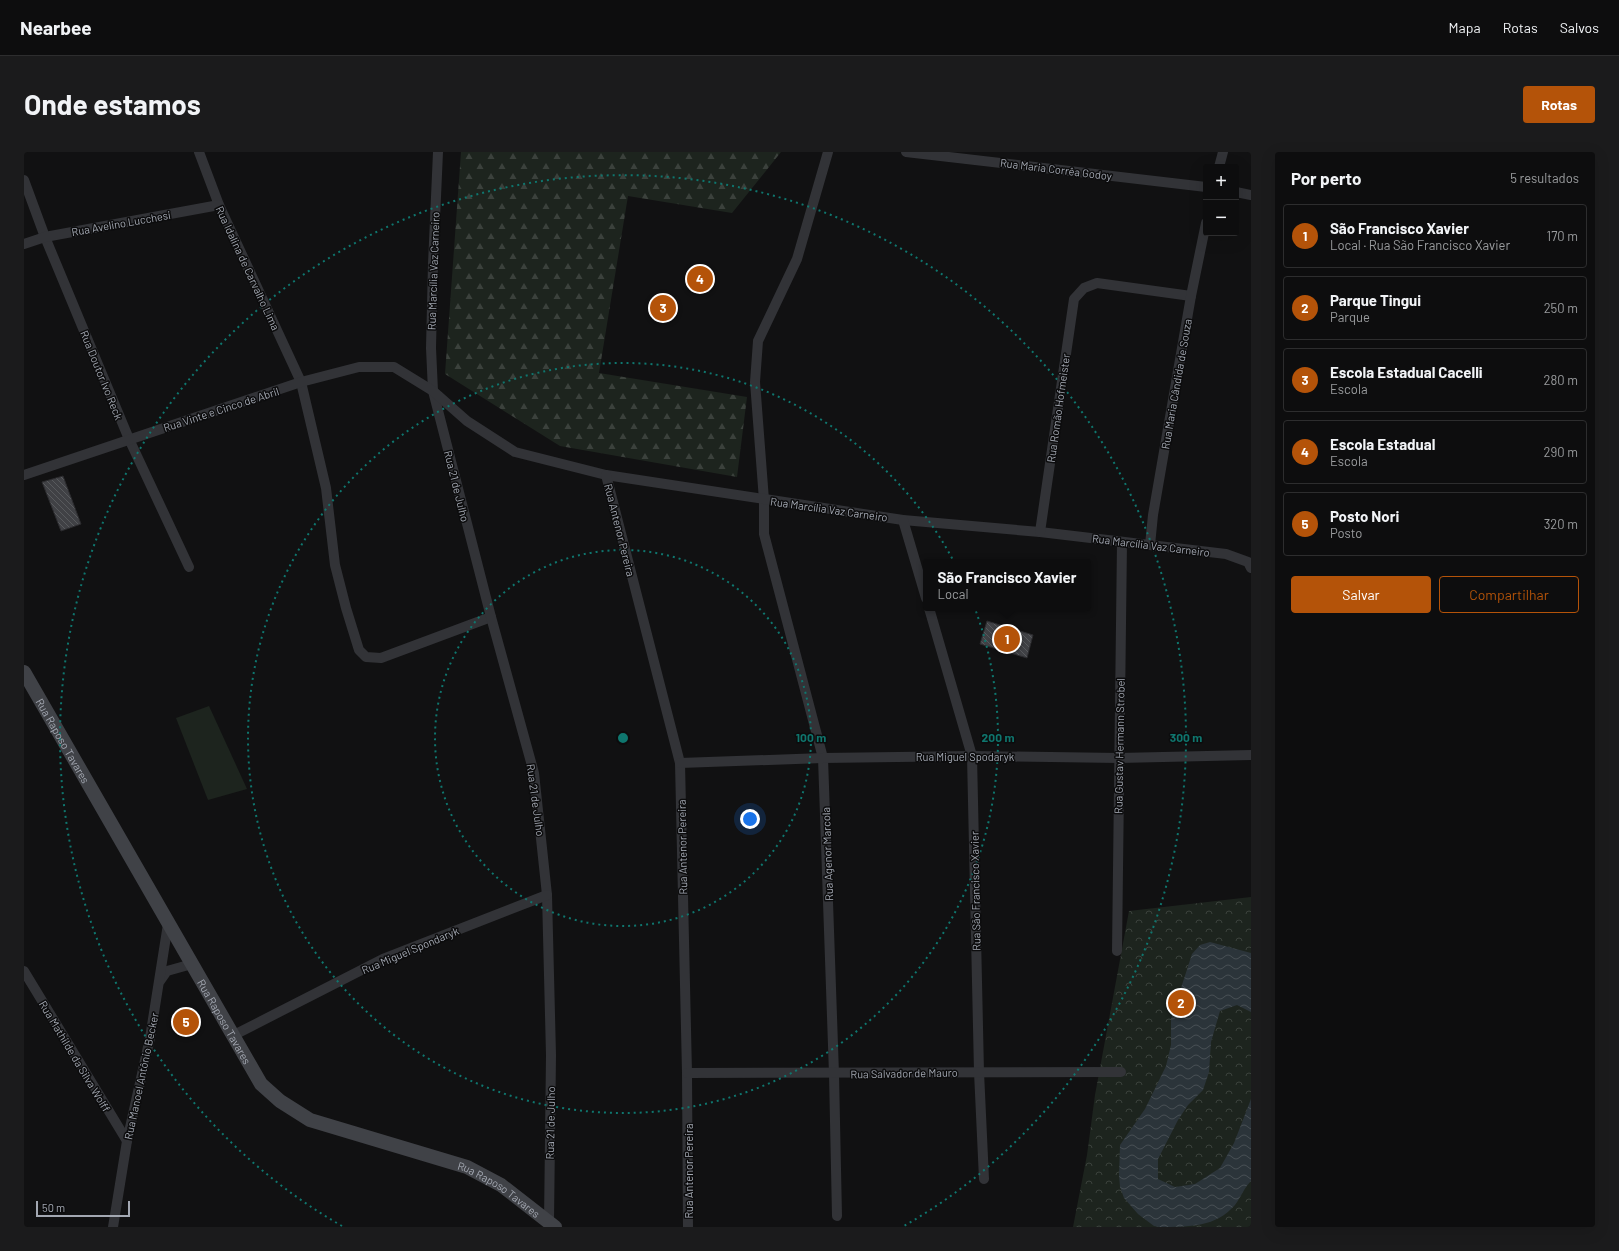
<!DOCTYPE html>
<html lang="pt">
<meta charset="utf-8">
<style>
:root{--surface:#0d0d0e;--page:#1b1b1c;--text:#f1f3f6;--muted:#9a9c9e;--line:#2d2d2e;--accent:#b45309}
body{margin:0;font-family:Barlow,sans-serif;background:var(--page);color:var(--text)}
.controls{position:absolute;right:12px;top:12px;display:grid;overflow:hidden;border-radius:4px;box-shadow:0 4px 16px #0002}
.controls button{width:36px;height:36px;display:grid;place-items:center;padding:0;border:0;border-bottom:1px solid var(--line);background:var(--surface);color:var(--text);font:20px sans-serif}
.scale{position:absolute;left:12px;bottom:10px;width:94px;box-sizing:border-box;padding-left:4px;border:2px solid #a3a8b2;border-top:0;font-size:11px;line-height:14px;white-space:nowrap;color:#a3a8b2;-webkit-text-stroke:3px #0c0c0d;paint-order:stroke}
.you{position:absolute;left:726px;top:667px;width:14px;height:14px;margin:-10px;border:3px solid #fff;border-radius:50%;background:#1a73e8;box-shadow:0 0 0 6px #1a73e833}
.badge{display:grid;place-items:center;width:26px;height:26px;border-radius:50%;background:var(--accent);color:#fff;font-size:13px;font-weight:700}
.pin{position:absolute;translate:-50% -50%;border:2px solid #fff;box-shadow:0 1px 4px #0006}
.popup{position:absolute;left:899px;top:407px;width:168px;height:52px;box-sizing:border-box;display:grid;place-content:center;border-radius:4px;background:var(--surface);filter:drop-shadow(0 1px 3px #0005);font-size:13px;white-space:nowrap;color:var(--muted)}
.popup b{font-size:15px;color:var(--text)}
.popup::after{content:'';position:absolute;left:50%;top:100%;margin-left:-8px;border:8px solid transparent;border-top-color:var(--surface)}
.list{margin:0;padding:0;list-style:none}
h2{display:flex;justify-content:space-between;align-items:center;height:52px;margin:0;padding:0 16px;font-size:17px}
h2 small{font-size:13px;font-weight:400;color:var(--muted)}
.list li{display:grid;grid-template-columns:26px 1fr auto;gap:12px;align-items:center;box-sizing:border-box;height:64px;margin:0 8px 8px;padding:0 8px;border:1px solid var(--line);border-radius:4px}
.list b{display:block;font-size:15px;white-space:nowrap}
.list p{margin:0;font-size:13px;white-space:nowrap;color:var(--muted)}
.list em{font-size:13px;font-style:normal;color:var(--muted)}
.actions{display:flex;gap:8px;padding:12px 16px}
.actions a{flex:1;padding:9px 0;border:1px solid var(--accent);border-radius:4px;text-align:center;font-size:14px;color:var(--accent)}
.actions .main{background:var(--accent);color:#fff}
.map{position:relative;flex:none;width:1227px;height:1075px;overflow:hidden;border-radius:4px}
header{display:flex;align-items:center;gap:24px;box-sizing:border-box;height:56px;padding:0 20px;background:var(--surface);border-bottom:1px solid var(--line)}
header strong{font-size:19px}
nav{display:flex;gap:22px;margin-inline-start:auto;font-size:14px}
.intro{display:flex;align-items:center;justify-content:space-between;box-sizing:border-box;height:96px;padding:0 24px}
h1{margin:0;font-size:28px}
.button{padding:10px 18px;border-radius:4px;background:var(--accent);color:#fff;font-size:14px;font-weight:700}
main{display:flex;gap:24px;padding:0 24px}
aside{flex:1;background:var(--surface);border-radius:4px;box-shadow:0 4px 16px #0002}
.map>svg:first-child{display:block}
.forest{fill:url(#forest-firs)}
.park{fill:url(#park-crowns)}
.pitch{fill:#1d241e}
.water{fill:url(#water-waves)}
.building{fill:url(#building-back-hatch);stroke:#2b2b2e}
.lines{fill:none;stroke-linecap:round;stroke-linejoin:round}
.street{stroke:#323337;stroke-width:10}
.secondary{stroke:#404247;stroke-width:14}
.ring{fill:none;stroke:#0f766e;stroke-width:2;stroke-dasharray:2 4}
.labels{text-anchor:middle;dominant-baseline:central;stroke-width:3;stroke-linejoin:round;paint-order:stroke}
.street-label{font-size:11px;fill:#a3a8b2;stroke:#0c0c0d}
.centre{fill:#0f766e;stroke:#0c0c0d;stroke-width:2}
.ring-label{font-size:12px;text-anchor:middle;font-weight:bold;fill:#0f766e;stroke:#0c0c0d;stroke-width:3;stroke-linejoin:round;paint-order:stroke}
</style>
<header>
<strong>Nearbee</strong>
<nav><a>Mapa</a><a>Rotas</a><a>Salvos</a></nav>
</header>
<div class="intro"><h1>Onde estamos</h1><a class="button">Rotas</a></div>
<main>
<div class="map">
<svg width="1227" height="1075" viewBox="0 0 1227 1075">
<defs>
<pattern id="forest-firs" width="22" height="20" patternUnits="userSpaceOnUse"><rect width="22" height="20" fill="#1d241e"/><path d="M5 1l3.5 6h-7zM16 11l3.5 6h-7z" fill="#3b413c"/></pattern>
<pattern id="park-crowns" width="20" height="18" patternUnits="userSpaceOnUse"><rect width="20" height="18" fill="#1d241e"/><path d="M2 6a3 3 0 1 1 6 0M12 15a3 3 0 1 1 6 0" fill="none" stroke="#3b413c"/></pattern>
<pattern id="water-waves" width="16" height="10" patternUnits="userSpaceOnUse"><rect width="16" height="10" fill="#2b343a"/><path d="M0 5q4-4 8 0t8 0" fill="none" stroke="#474f54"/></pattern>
<pattern id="building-back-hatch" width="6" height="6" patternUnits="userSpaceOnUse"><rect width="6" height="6" fill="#404145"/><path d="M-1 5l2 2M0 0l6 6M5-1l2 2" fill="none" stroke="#585a5d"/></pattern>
</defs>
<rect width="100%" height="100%" fill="#111112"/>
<polygon class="forest" points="437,0 757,0 708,61 604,44 575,221 723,245 713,325 536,294 421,222"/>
<polygon class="park" points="1227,745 1227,1075 1049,1075 1063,1003 1071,943 1105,759"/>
<polygon class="pitch" points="185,554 223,637 184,648 152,566"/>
<path class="water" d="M1186 790 1227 801V860L1213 853 1196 859 1187 890 1185 920 1179 938 1164 953 1154 968 1134 1007V1027L1151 1035 1171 1032 1196 1016 1210 991 1227 947V1029C1220 1036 1217 1045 1211 1053 1192 1075 1166 1075 1135 1075L1130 1074 1114 1062 1100 1046 1096 1035 1095 1023 1096 993 1121 957 1142 914 1147 893V867L1168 802 1176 793Z"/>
<g class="building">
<polygon points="39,324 57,372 37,379 18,330"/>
<polygon points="963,469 1009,483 1003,506 956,492"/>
</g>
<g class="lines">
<g class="street">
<polyline points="175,0 195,53 277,230 302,336 311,413 322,456 335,498 342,505 357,506 467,465"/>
<polyline points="414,0 409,112 407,196 409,239 467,465 510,621 523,743 527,903 525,1069"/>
<polyline points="804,0 773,107 734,189 731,230 740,348 740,382 799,606 810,922 813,1064"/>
<polyline points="882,0 1182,35"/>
<polyline points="1195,15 1199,0"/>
<polyline points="0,28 21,85 105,287 165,415"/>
<polyline points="1212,40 1227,43"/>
<polyline points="0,92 21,85 195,53"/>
<polyline points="0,323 277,230 335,215 370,215 409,239 443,269 491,300 582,323 879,368 1016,380 1202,402 1224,410 1227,416"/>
<polyline points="582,323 656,611 663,921 664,1075"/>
<polyline points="879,368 902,446"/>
<polyline points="1016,380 1050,147 1060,136 1073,131 1167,144"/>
<polyline points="1126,393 1129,363 1167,144 1182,71"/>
<polyline points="905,456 948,604 955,920 960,1027"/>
<polyline points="656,611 799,606 948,604 1095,606 1227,603"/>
<polyline points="1093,799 1098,390"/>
<polyline points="0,819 103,989"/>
<polyline points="136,829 143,819 168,812"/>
<polyline points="210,883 359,807 523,743"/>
<polyline points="663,921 1097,920"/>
<polyline points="89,1075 103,989 126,886 144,772"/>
</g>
<path class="secondary" id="s1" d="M0 520 237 932 256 949 286 968 443 1015 477 1033 531 1075"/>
</g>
<g class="ring">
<circle cx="599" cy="586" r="188"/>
<circle cx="599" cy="586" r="375"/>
<path d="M318 1074A563 563 0 1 1 880 1074"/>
</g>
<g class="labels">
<g class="street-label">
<text transform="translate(1032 17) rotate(7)">Rua Maria Corrêa Godoy</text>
<text transform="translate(97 71) rotate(-10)">Rua Avelino Lucchesi</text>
<text transform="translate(224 116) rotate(65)">Rua Idalina de Carvalho Lima</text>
<text transform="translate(409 119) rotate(-88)">Rua Marcília Vaz Carneiro</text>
<text transform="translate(78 223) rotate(68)">Rua Doutor Ivo Reck</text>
<text transform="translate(1152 232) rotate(-80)">Rua Maria Cândida de Souza</text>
<text transform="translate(1034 256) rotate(-82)">Rua Romão Hofmeister</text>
<text transform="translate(197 257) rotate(-18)">Rua Vinte e Cinco de Abril</text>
<text transform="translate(433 334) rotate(76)">Rua 21 de Julho</text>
<text transform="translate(805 357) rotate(8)">Rua Marcília Vaz Carneiro</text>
<text transform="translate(596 378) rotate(76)">Rua Antenor Pereira</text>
<text transform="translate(1127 393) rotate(7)">Rua Marcília Vaz Carneiro</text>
<text stroke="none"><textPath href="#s1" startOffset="79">Rua Raposo Tavares</textPath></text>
<text transform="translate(1095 594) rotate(-89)">Rua Gustav Hermann Strobel</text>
<text x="941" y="604">Rua Miguel Spodaryk</text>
<text transform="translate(512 648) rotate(82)">Rua 21 de Julho</text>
<text transform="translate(658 695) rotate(-91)">Rua Antenor Pereira</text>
<text transform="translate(803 702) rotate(-92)">Rua Agenor Marcola</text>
<text transform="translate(951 739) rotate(-91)">Rua São Francisco Xavier</text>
<text transform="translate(386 798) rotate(-23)">Rua Miguel Spondaryk</text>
<text stroke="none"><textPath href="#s1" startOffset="403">Rua Raposo Tavares</textPath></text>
<text transform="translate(51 904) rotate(59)">Rua Mathilde da Silva Wolff</text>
<text transform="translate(880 921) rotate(-1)">Rua Salvador de Mauro</text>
<text transform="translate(117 924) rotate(-78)">Rua Manoel Antônio Becker</text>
<text transform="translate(526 971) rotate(-89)">Rua 21 de Julho</text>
<text transform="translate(664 1019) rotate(-90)">Rua Antenor Pereira</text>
<text stroke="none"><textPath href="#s1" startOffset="739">Rua Raposo Tavares</textPath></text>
</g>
</g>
<circle cx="599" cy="586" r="6" class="centre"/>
<g class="ring-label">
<text x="787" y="590">100 m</text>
<text x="974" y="590">200 m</text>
<text x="1162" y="590">300 m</text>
</g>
</svg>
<div class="controls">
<button>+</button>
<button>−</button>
</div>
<div class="scale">50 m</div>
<div class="you"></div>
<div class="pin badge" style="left:983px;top:487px">1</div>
<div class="popup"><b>São Francisco Xavier</b>Local</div>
<div class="pin badge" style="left:1157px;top:851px">2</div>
<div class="pin badge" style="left:639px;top:156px">3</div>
<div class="pin badge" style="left:676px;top:127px">4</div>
<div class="pin badge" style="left:162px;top:870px">5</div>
</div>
<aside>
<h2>Por perto<small>5 resultados</small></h2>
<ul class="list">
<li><span class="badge">1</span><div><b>São Francisco Xavier</b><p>Local · Rua São Francisco Xavier</p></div><em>170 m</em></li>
<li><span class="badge">2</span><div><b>Parque Tingui</b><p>Parque</p></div><em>250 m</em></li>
<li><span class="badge">3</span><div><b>Escola Estadual Cacelli</b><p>Escola</p></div><em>280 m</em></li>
<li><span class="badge">4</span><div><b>Escola Estadual</b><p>Escola</p></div><em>290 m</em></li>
<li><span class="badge">5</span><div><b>Posto Nori</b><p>Posto</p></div><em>320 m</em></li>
</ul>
<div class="actions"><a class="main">Salvar</a><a>Compartilhar</a></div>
</aside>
</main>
